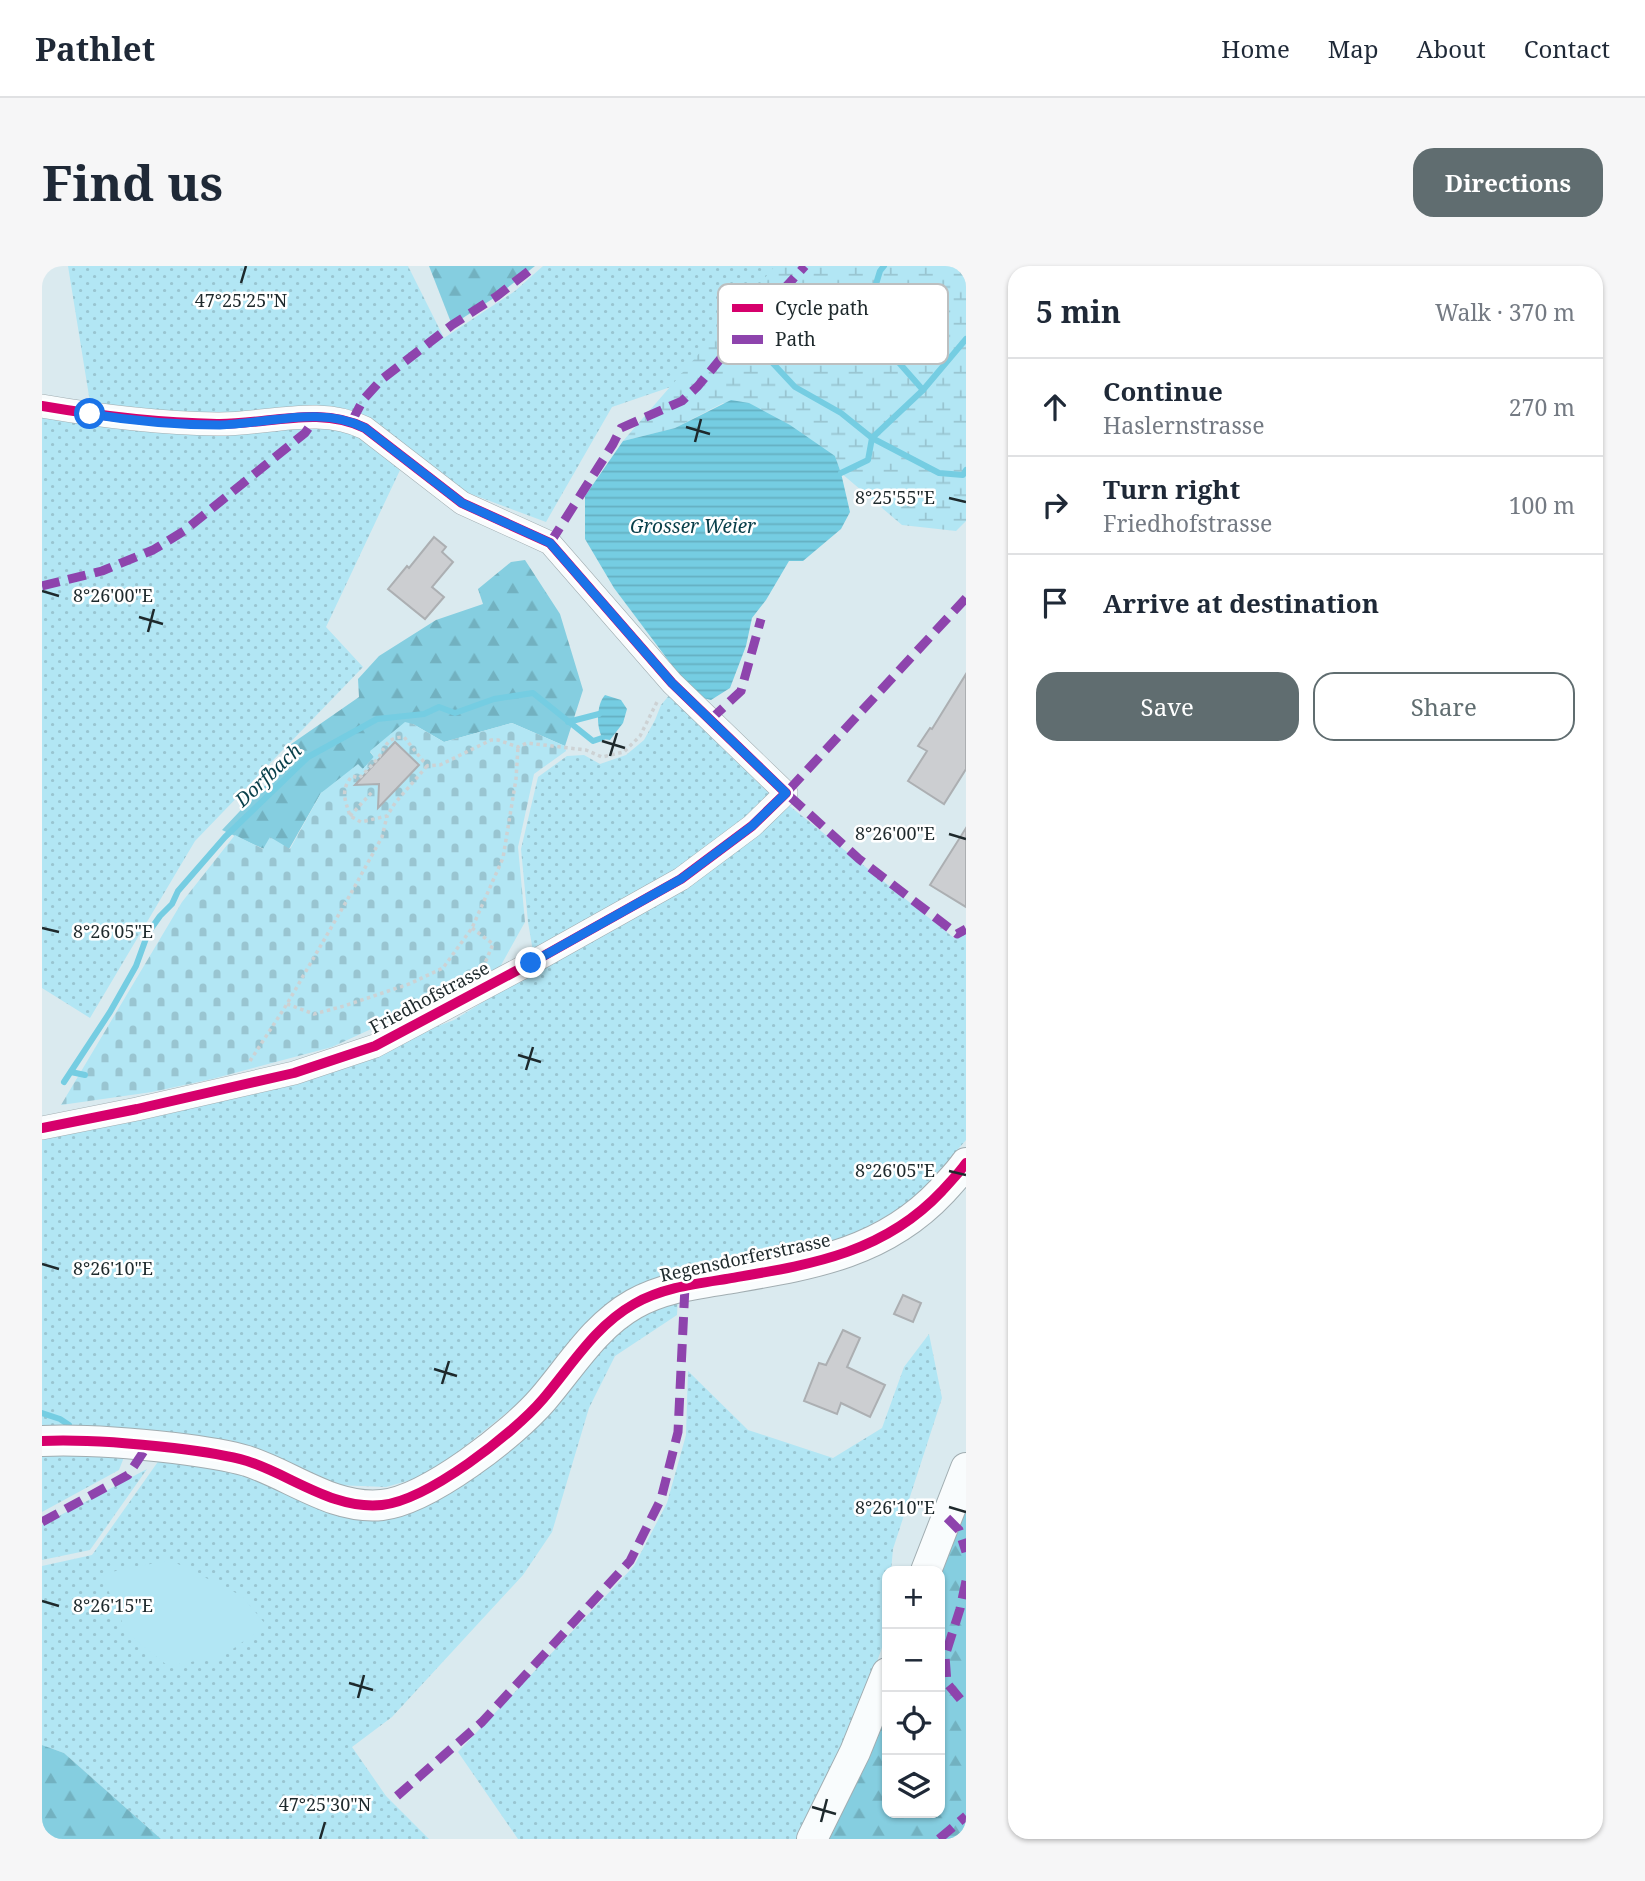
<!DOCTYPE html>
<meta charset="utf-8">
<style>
:root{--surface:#fff;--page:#f6f6f7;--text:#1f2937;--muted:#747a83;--line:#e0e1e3;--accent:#606d70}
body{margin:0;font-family:"Noto Serif",serif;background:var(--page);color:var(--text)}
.controls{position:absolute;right:21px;bottom:21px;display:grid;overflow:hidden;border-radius:14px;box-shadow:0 2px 5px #0004}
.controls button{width:63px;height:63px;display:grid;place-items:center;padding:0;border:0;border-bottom:2px solid var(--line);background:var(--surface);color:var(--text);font:35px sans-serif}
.stop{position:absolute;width:21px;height:21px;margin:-16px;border:5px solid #1a73e8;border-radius:50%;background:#fff}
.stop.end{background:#1a73e8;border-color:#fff;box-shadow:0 2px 7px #0008}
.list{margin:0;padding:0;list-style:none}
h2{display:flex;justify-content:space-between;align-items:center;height:91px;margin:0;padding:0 28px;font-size:30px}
h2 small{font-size:23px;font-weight:400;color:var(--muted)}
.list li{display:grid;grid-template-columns:46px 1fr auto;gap:21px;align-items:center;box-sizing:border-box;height:98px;padding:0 28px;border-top:2px solid var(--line)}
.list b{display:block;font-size:26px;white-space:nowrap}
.list p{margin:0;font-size:23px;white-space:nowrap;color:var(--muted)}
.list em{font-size:23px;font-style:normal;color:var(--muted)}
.actions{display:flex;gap:14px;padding:21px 28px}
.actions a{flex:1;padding:16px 0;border:2px solid var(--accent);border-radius:21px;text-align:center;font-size:24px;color:var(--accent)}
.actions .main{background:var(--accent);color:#fff}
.icon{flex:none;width:38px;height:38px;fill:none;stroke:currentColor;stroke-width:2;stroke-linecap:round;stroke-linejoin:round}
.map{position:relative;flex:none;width:924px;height:1573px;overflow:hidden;border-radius:21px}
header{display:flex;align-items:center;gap:42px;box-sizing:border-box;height:98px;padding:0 35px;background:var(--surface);border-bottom:2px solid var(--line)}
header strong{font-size:33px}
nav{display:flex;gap:38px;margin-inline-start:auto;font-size:24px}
.intro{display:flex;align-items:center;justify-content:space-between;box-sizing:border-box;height:168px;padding:0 42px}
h1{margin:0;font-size:49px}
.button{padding:18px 32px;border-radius:21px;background:var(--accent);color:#fff;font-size:24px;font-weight:700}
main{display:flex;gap:42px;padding:0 42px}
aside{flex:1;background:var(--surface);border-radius:21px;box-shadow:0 2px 5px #0004}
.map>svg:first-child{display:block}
.grass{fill:url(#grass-dots)}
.forest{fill:url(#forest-firs)}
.wetland{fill:url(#wetland-marsh)}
.cemetery{fill:url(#cemetery-stones)}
.garden{fill:#b2e6f4}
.water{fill:url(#water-rules)}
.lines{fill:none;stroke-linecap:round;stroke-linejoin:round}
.stream{stroke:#75cde2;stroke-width:6}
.building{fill:#ccced1;stroke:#acafb2;stroke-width:2}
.minor-casing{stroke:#a1adb1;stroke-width:24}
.tertiary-casing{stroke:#a1adb1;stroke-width:32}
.path{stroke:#cdd2d4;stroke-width:3.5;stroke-dasharray:3.5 3.5;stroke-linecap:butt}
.minor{stroke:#f9fcfd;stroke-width:23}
.tertiary{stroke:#f9fcfd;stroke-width:30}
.quiet{stroke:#8e44ad;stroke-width:9;stroke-dasharray:18 9;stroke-linecap:butt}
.cycleway-casing{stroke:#fff;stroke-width:15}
.cycleway{stroke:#d6006c;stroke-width:10}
.route{stroke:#1a73e8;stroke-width:9}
.ticks{fill:none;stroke:#1e292c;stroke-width:2.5}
.labels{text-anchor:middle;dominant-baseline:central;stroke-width:5;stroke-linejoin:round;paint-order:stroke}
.street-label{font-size:18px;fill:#1e292c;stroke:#fff}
.water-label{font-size:19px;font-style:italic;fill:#083f4a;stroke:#fff}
.key{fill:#fff;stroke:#bcbfc0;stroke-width:2}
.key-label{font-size:19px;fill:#1e292c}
.ticks-label{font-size:18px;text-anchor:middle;fill:#1e292c;stroke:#fff;stroke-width:5;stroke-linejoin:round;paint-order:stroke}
</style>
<header>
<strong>Pathlet</strong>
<nav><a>Home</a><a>Map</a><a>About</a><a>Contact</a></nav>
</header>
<div class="intro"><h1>Find us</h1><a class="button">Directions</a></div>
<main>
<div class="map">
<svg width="924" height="1573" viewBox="0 0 924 1573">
<defs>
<pattern id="grass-dots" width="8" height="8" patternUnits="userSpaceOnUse" patternTransform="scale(1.75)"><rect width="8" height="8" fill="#b2e6f4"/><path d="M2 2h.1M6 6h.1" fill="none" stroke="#99c5d1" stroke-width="1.8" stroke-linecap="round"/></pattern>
<pattern id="forest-firs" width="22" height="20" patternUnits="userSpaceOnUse" patternTransform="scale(1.75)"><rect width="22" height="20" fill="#85cee0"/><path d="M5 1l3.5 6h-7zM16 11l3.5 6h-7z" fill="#72b1c0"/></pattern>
<pattern id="wetland-marsh" width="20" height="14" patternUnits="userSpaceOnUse" patternTransform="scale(1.75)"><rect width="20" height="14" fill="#b2e6f4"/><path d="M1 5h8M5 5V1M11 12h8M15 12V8" fill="none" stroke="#99c5d1"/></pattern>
<pattern id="cemetery-stones" width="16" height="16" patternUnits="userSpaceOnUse" patternTransform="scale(1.75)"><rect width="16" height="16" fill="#b2e6f4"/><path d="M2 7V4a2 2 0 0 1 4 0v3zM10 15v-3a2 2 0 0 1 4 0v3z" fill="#99c5d1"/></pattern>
<pattern id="water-rules" width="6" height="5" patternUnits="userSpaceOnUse" patternTransform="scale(1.75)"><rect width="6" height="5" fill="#75cde2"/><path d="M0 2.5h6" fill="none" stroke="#65b0c2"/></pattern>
</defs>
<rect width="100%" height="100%" fill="#daeaef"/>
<g class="grass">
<polygon points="26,0 366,0 402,72 473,25 501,0 759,0 655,112 570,141 504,256 359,202 284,361 321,401 153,575 48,752 0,722 0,149 52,161"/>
<polygon points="629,427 729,525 912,672 924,668 924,874 871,935 796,977 615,1013 575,1031 489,1127 402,1197 376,1212 344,1221 293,1219 188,1174 0,1163 0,868 254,814 412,754 494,703 486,656 479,583 496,511 525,490 542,489 558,498 584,489 602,474 613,454 619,439"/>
<polygon points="636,1031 635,1049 573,1090 547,1142 510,1266 481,1309 350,1451 310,1481 344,1530 387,1573 119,1573 22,1487 0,1479 0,1300 50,1289 120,1190 186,1198 360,1249 594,1046"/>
<polygon points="887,1068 900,1132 851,1283 849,1305 845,1305 845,1346 843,1373 806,1478 760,1573 476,1573 416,1486 592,1300 625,1237 644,1169 646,1105 706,1164 791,1192 840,1162 862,1101"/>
<polygon points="0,1185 84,1186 77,1204 0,1246"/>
<polygon points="105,1203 48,1284 0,1294 0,1259"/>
</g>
<g class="forest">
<polygon points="387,0 493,0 455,30 410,59"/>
<polygon points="483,294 518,348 541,424 523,480 470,457 402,476 371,458 328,486 332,491 321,503 279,527 247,583 222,583 180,564 216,526 255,491 242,483 317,431 316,413 337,390 394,354 441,338 436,323 469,296"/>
<polygon points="924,1202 924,1573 770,1573 845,1407 845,1547 898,1547 898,1305"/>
<polygon points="0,1479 22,1487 119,1573 0,1573"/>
</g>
<polygon class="wetland" points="733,0 924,0 924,255 914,265 860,259 799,207 793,190 681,137 633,162 581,175"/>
<polygon class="cemetery" points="363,456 371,458 402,476 470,457 523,480 524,485 492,508 476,581 483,656 458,701 451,709 412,725 290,781 170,813 110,826 19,839 140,636 193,569 221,583 228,571 248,583 279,527 316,498 321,503 332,491 328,485"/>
<polygon class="garden" points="128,1294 200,1330 224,1359 181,1390 126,1400 85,1367 59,1308"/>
<g class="water">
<polygon points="689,134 707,137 748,159 793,190 799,207 808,246 799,263 761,295 747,295 724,334 710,352 704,380 688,422 669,434 653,430 572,322 543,273 543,230 581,175 633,162"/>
<path d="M563 429 579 434 585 443 581 457 568 474 561 473C554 462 554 439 563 429Z"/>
</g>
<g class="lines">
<g class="stream">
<polyline points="842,0 838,5 822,57 881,124"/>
<polyline points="695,59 753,121 799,147 830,172 897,207 921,209 924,204"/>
<polyline points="799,207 826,194 830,172 881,124 924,73"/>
<polyline points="526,456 557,448"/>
<polyline points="29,806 43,809"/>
<polyline points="22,816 68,746 94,700 106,667 118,650 130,638 136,625 183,571 266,491 335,453 382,448 397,441 413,447 452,433 491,427 551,475 560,472"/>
<polyline points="0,1147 18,1153 27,1159"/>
</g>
</g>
<g class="building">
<polygon points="392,271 404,281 400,286 411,296 390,321 402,331 383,353 346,323 365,300 367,302"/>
<polygon points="924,408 924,503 902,538 866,515 885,485 876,480 888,462 890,463"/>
<polygon points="353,476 377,499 336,542 337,518 313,519"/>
<polygon points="924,562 924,641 888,619"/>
<polygon points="861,1029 879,1037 871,1056 852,1048"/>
<polygon points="801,1064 818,1072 805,1101 843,1119 828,1151 799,1137 795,1148 762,1135 777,1097 784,1099"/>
</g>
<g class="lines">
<defs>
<path id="minor" d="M0 140C58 150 116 157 175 158 224 159 277 139 323 162L420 237 508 277 630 417 744 527 710 560 639 613 489 697 333 780 252 807 95 843 0 862"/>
<g id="tertiary">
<path d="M0 1175C44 1173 88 1177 132 1182 157 1185 181 1188 205 1195 249 1209 291 1244 340 1239 386 1234 471 1168 501 1133 530 1099 553 1060 592 1038 620 1022 652 1018 684 1013 765 999 840 989 900 925 908 916 917 907 924 897"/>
<polyline points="884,1305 924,1202"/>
<polyline points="770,1573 813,1486 845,1407"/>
</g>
</defs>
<use href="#minor" class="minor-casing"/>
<use href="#tertiary" class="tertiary-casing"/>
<g class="path">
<path d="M385 500 353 537 345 550 319 556 308 550C303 533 298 525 310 510L317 512C324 506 331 498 337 491 344 479 346 471 362 471L385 500 398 499 449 474H456L476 481 485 477 544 484 560 491 582 486 598 470 616 434"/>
<polyline points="308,550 331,525"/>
<polyline points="430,662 451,678 443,697"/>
<polyline points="245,738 272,748 302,740 367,718 401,702 430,662 461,592 474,513 476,481"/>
<polyline points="208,795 245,738 308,629 340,571 345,550"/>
</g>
<use href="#minor" class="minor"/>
<use href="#tertiary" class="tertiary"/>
<g class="quiet">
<polyline points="310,155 321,134 339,114 410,59 455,30 493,0"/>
<polyline points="508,277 571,178 579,162 640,135 656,120 685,85 763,0"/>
<polyline points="0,320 60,305 111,284 142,265 263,167 274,151"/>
<polyline points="924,332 744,527 817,593 915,668 924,663"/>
<polyline points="668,454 699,425 719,353"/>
<polyline points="905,1252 917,1264 924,1286"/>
<polyline points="0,1256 86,1209 106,1179"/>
<polyline points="924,1315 918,1343 903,1390 905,1417 924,1440"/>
<polyline points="355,1530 440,1456 588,1295 619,1233 636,1166 643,1020"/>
<polyline points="897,1573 924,1550"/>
</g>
<defs>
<g id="cycleway">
<path d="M0 140C58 150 116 157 175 158 224 159 277 139 323 162L420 237 508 277 630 417 744 527 710 560 639 613 489 697 333 780 252 807 95 843 0 862"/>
<path d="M0 1175C44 1173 88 1177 132 1182 157 1185 181 1188 205 1195 249 1209 291 1244 340 1239 386 1234 471 1168 501 1133 530 1099 553 1060 592 1038 620 1022 652 1018 684 1013 765 999 840 989 900 925 908 916 917 907 924 897"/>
</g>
</defs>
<use href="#cycleway" class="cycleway-casing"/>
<use href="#cycleway" class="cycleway"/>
</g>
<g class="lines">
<path class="route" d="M48 148C91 155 135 159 178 159 224 158 280 139 323 162L420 237 508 277 630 417 744 527 710 560 639 613 489 697"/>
</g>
<path class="ticks" d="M199 17 204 0M644 161 668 168M653 176 659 153M907 232 924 236M0 325 17 330M97 351 121 358M106 366 112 343M560 475 583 482M568 490 575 467M907 568 924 573M0 662 17 666M476 789 499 796M484 804 491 781M907 905 924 909M0 998 17 1003M392 1103 415 1110M400 1118 407 1095M907 1241 924 1246M0 1335 17 1340M307 1417 331 1424M316 1432 322 1409M770 1541 794 1548M779 1556 785 1533M278 1573 283 1556"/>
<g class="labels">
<g class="street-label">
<text transform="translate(387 731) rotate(-28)">Friedhofstrasse</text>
<text transform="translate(703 991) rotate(-12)">Regensdorferstrasse</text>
</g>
<g class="water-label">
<text x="651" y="260">Grosser Weier</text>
<text transform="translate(226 509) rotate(-43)">Dorfbach</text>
</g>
</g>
<rect x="676" y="18" width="230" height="80" rx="10" class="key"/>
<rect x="690" y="38" width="31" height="8" fill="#d6006c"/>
<rect x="690" y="69" width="31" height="9" fill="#8e44ad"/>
<g class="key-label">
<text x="733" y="49">Cycle path</text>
<text x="733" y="80">Path</text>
</g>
<g class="ticks-label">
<text x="199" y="41">47°25'25"N</text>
<text x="853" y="238">8°25'55"E</text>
<text x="71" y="336">8°26'00"E</text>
<text x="853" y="574">8°26'00"E</text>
<text x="71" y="672">8°26'05"E</text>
<text x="853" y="911">8°26'05"E</text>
<text x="71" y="1009">8°26'10"E</text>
<text x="853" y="1248">8°26'10"E</text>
<text x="71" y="1346">8°26'15"E</text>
<text x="283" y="1545">47°25'30"N</text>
</g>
</svg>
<div class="controls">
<button>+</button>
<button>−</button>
<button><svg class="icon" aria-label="locate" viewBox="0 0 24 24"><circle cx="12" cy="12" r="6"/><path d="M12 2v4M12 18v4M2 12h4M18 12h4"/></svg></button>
<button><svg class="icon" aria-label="layers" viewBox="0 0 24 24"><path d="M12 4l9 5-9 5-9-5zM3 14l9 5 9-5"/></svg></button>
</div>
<div class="stop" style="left:48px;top:148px"></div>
<div class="stop end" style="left:489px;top:697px"></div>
</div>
<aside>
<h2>5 min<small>Walk · 370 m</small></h2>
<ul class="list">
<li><svg class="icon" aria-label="ahead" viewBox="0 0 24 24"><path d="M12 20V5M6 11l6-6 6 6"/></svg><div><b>Continue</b><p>Haslernstrasse</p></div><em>270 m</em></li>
<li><svg class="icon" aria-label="right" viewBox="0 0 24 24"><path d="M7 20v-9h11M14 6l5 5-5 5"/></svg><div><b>Turn right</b><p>Friedhofstrasse</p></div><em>100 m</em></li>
<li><svg class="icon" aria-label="arrive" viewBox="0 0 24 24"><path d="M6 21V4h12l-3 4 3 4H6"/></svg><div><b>Arrive at destination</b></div></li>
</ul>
<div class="actions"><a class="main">Save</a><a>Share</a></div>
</aside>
</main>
